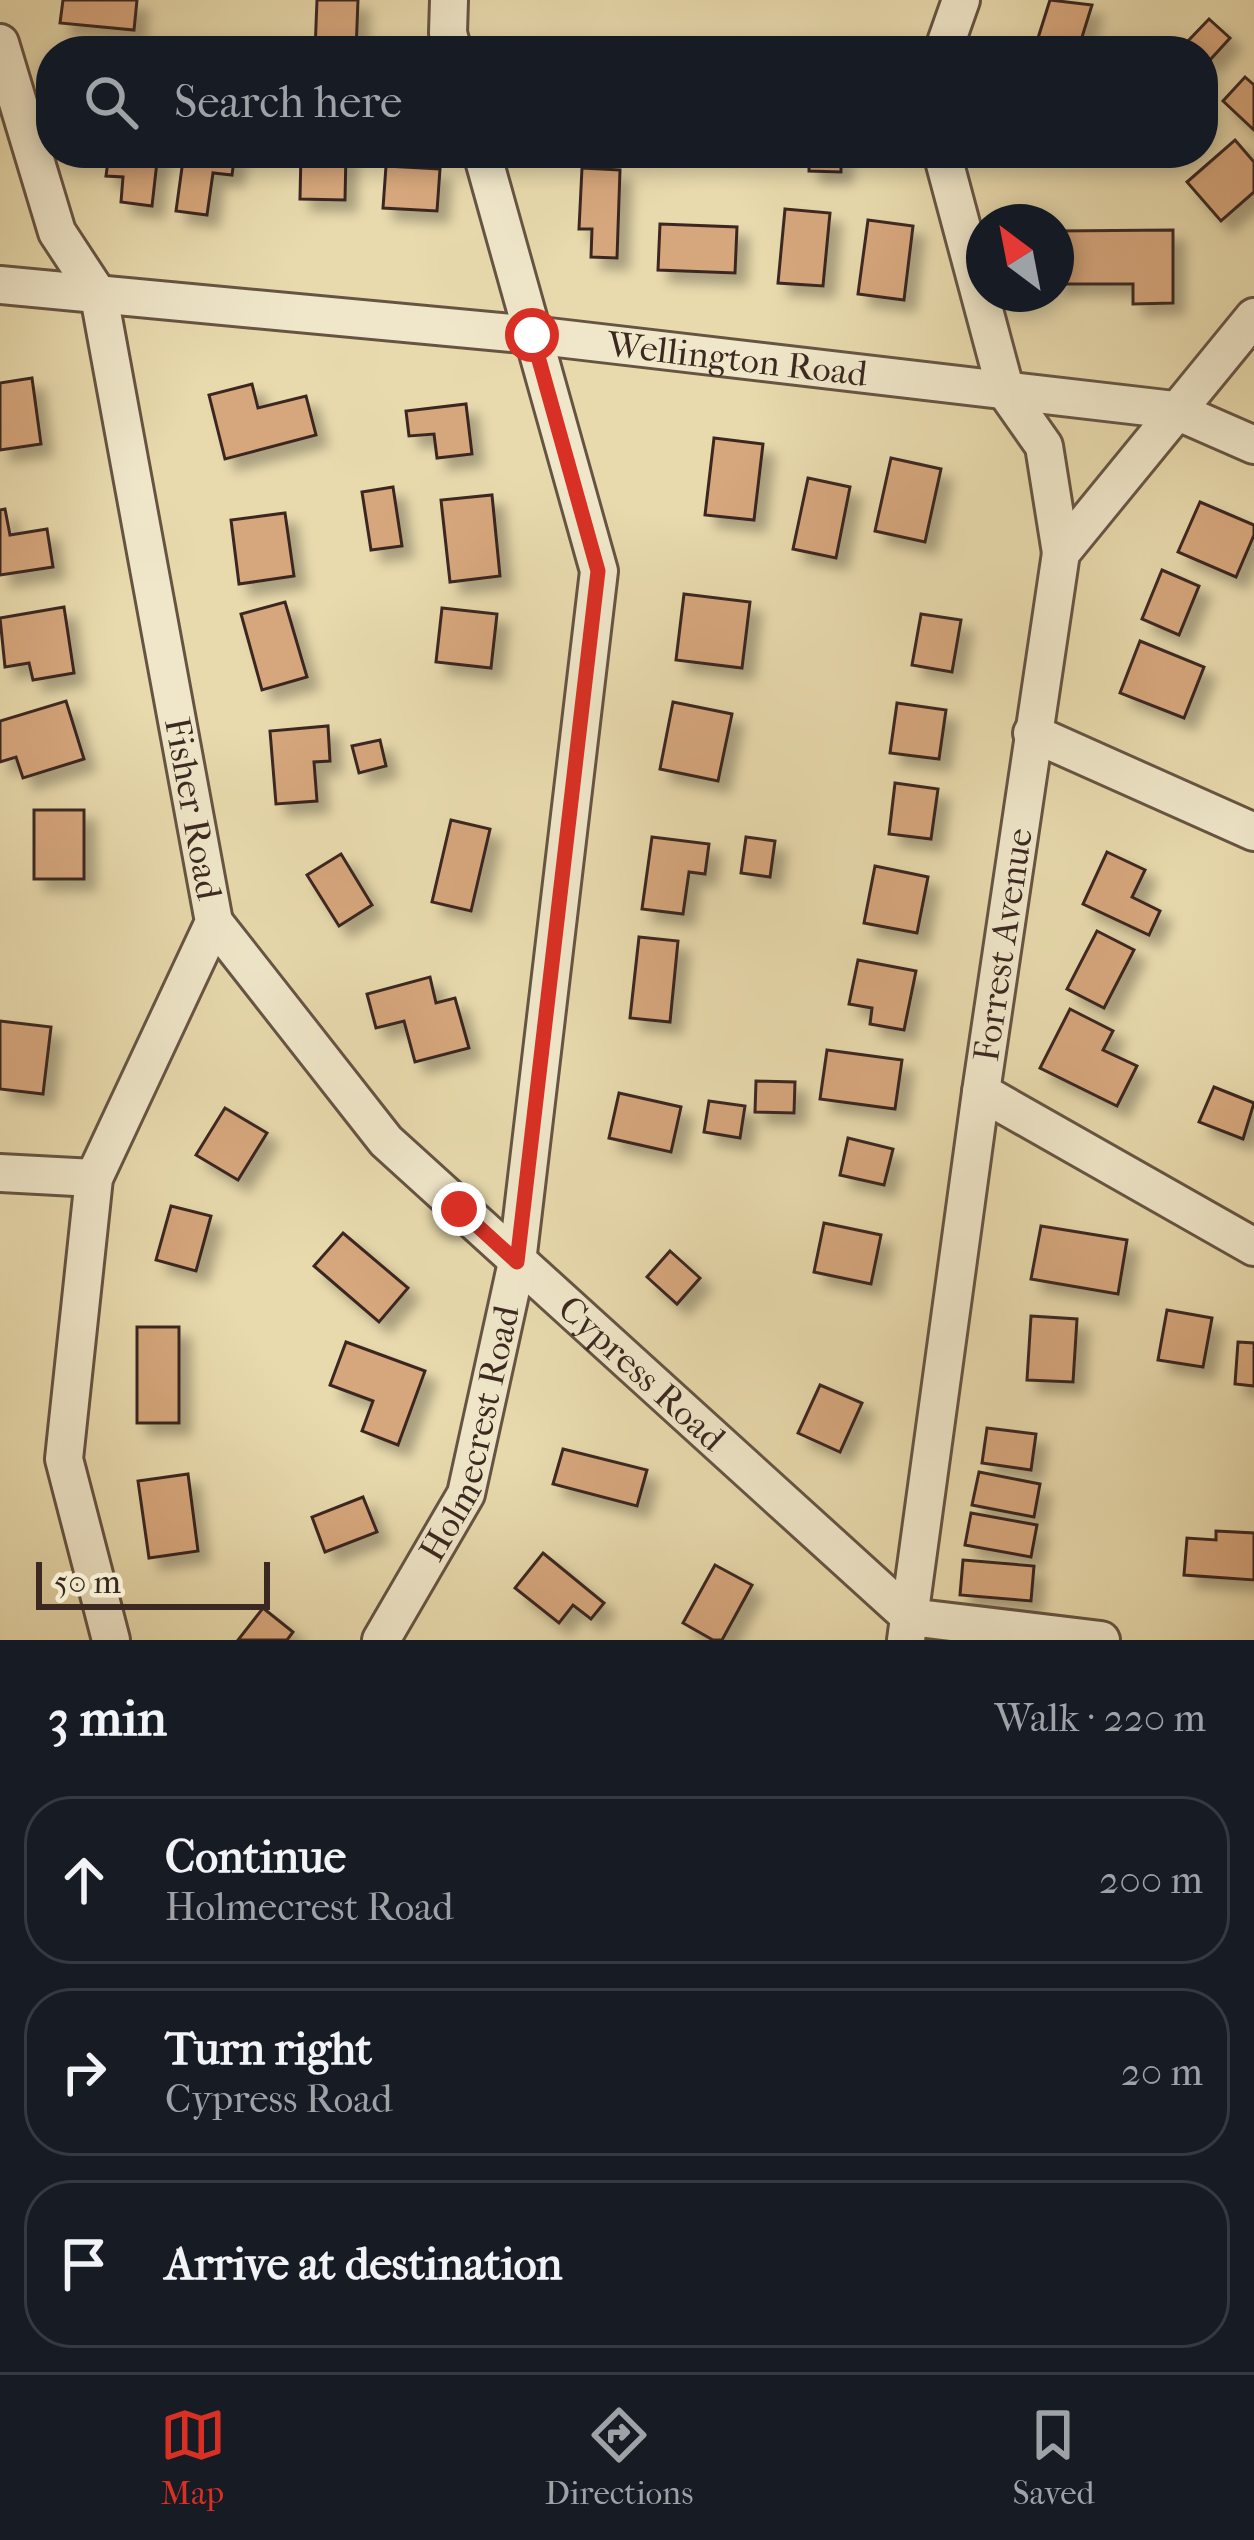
<!DOCTYPE html>
<meta charset="utf-8">
<style>
:root{--surface:#171b24;--page:#20242c;--text:#f1f3f6;--muted:#9ea1a6;--line:#363941;--accent:#d93025}
body{margin:0;font-family:"IM FELL French Canon",serif;background:var(--page);color:var(--text)}
.compass{position:absolute;left:966px;top:204px;width:108px;height:108px;border-radius:50%;background:var(--surface);box-shadow:0 6px 18px #0003;rotate:328deg}
.scale{position:absolute;left:36px;bottom:30px;width:234px;box-sizing:border-box;padding-left:12px;border:6px solid #3b2820;border-top:0;font-size:33px;line-height:42px;white-space:nowrap;color:#3b2820;-webkit-text-stroke:9px #f0e7ca;paint-order:stroke}
.stop{position:absolute;width:36px;height:36px;margin:-27px;border:9px solid #d93025;border-radius:50%;background:#fff}
.stop.end{background:#d93025;border-color:#fff;box-shadow:0 3px 12px #0008}
.list{margin:0;padding:0;list-style:none}
h2{display:flex;justify-content:space-between;align-items:center;height:156px;margin:0;padding:0 48px;font-size:51px}
h2 small{font-size:39px;font-weight:400;color:var(--muted)}
.list li{display:grid;grid-template-columns:78px 1fr auto;gap:36px;align-items:center;box-sizing:border-box;height:168px;margin:0 24px 24px;padding:0 24px;border:3px solid var(--line);border-radius:48px}
.list b{display:block;font-size:45px;white-space:nowrap}
.list p{margin:0;font-size:39px;white-space:nowrap;color:var(--muted)}
.list em{font-size:39px;font-style:normal;color:var(--muted)}
.icon{flex:none;width:66px;height:66px;fill:none;stroke:currentColor;stroke-width:2;stroke-linecap:round;stroke-linejoin:round}
.map{position:relative;flex:none;width:1254px;height:1640px;overflow:hidden}
.search{position:absolute;background:var(--surface);box-shadow:0 6px 18px #0003;left:36px;right:36px;top:36px;height:132px;display:flex;align-items:center;gap:30px;box-sizing:border-box;padding:0 42px;border-radius:48px;color:var(--muted);font-size:45px}
.sheet{height:732px;background:var(--surface)}
nav{display:flex;justify-content:space-around;align-items:center;box-sizing:border-box;height:168px;border-top:3px solid var(--line);background:var(--surface);font-size:33px;color:var(--muted)}
nav a{display:grid;justify-items:center;gap:6px}
nav .on{color:var(--accent)}
.map>svg:first-child{display:block}
.building{fill:#d6a67b;stroke:#3b2820;stroke-width:3;filter:url(#shadow)}
.lines{fill:none;stroke-linecap:round;stroke-linejoin:round}
.minor-casing{stroke:#665443;stroke-width:42}
.minor{stroke:#f0e7ca;stroke-width:36}
.route{stroke:#d93025;stroke-width:15}
.labels{text-anchor:middle;dominant-baseline:central;stroke-width:9;stroke-linejoin:round;paint-order:stroke}
.street-label{font-size:36px;fill:#3b2820;stroke:#f0e7ca}
</style>
<div class="map">
<svg width="1254" height="1640" viewBox="0 0 1254 1640">
<defs>
<filter id="shadow"><feDropShadow dx="11" dy="11" stdDeviation="6" flood-color="#0004"/></filter>
</defs>
<rect width="100%" height="100%" fill="#e8daad"/>
<filter id="stains"><feTurbulence type="fractalNoise" baseFrequency=".00167" numOctaves="4"/><feColorMatrix values="0 0 0 0 .2 0 0 0 0 .09 0 0 0 0 .02 0 0 0 .5 -.17"/></filter>
<radialGradient id="worn" r=".72"><stop offset=".6" stop-color="#630" stop-opacity="0"/><stop offset="1" stop-color="#630" stop-opacity=".3"/></radialGradient>
<g class="building">
<polygon points="63,0 137,0 134,30 60,23"/>
<polygon points="317,0 358,0 356,51 315,51"/>
<polygon points="1050,0 1092,5 1078,50 1038,38"/>
<polygon points="1209,19 1230,38 1209,61 1188,41"/>
<polygon points="790,39 858,51 788,51"/>
<polygon points="1245,77 1254,85 1254,130 1223,101"/>
<polygon points="1235,140 1254,162 1254,192 1221,221 1187,182"/>
<polygon points="109,153 158,153 152,206 121,202 123,177 106,176"/>
<polygon points="184,153 235,153 232,175 213,173 207,215 176,211"/>
<polygon points="301,153 346,153 345,200 300,199"/>
<polygon points="809,153 841,153 841,172 809,171"/>
<polygon points="386,166 440,169 437,211 383,208"/>
<polygon points="582,168 620,170 617,258 591,257 592,229 579,229"/>
<polygon points="785,209 830,213 823,286 778,283"/>
<polygon points="868,220 913,226 904,300 858,294"/>
<polygon points="660,224 737,227 735,273 658,270"/>
<polygon points="1173,230 1173,303 1133,304 1133,284 1056,284 1056,231"/>
<polygon points="32,378 41,444 0,450 0,383"/>
<polygon points="252,384 258,408 306,396 316,435 225,459 209,395"/>
<polygon points="466,404 472,454 437,458 434,434 409,436 406,411"/>
<polygon points="714,438 763,444 754,520 705,515"/>
<polygon points="891,458 941,469 925,542 875,531"/>
<polygon points="808,478 850,487 836,558 793,549"/>
<polygon points="393,487 402,546 371,550 362,492"/>
<polygon points="492,495 500,576 450,582 441,500"/>
<polygon points="1200,502 1254,525 1254,535 1236,577 1178,552"/>
<polygon points="5,509 10,535 47,529 53,567 0,575 0,510"/>
<polygon points="285,513 294,576 239,584 231,520"/>
<polygon points="1162,570 1199,586 1179,635 1142,619"/>
<polygon points="684,594 750,602 742,668 676,660"/>
<polygon points="285,602 307,677 262,690 241,614"/>
<polygon points="64,607 74,673 33,680 29,663 5,667 0,618"/>
<polygon points="442,608 497,614 491,668 436,662"/>
<polygon points="921,614 961,620 952,672 912,665"/>
<polygon points="1140,641 1204,667 1184,718 1120,693"/>
<polygon points="66,701 84,759 23,778 16,757 0,762 0,721"/>
<polygon points="673,702 732,714 718,781 660,769"/>
<polygon points="897,703 946,710 939,759 890,753"/>
<polygon points="328,726 330,761 314,762 317,801 276,804 270,731"/>
<polygon points="380,740 386,766 359,773 352,746"/>
<polygon points="895,783 938,789 931,839 889,834"/>
<rect x="34" y="810" width="50" height="69"/>
<polygon points="451,820 490,829 471,911 432,902"/>
<polygon points="652,837 709,844 705,874 689,872 683,914 642,909"/>
<polygon points="746,837 775,841 770,877 741,873"/>
<polygon points="1107,852 1145,870 1132,897 1160,911 1149,935 1083,904"/>
<polygon points="341,854 372,905 339,926 307,875"/>
<polygon points="875,866 928,877 917,933 864,923"/>
<polygon points="1097,931 1134,950 1104,1008 1067,989"/>
<polygon points="639,937 678,941 670,1022 630,1018"/>
<polygon points="858,960 916,971 904,1030 870,1024 872,1008 849,1004"/>
<polygon points="430,977 436,1003 455,998 469,1048 415,1062 404,1021 376,1028 367,994"/>
<polygon points="1070,1009 1113,1031 1103,1050 1137,1066 1117,1106 1040,1068"/>
<polygon points="0,1021 51,1027 43,1094 0,1089"/>
<polygon points="827,1050 902,1060 895,1109 820,1099"/>
<polygon points="756,1081 795,1082 794,1113 755,1112"/>
<polygon points="1214,1087 1254,1103 1243,1139 1199,1122"/>
<polygon points="619,1093 681,1107 671,1152 609,1138"/>
<polygon points="709,1101 745,1106 740,1138 704,1132"/>
<polygon points="225,1108 267,1133 238,1180 196,1155"/>
<polygon points="848,1138 893,1149 884,1185 840,1175"/>
<polygon points="171,1206 211,1216 196,1271 156,1260"/>
<polygon points="824,1223 881,1235 871,1284 814,1272"/>
<polygon points="1041,1226 1127,1240 1118,1294 1031,1279"/>
<polygon points="343,1233 408,1288 379,1322 314,1266"/>
<polygon points="670,1251 700,1278 677,1304 647,1277"/>
<polygon points="1167,1310 1212,1318 1203,1367 1158,1360"/>
<polygon points="1031,1316 1077,1319 1073,1382 1027,1380"/>
<rect x="137" y="1327" width="42" height="96"/>
<polygon points="346,1342 425,1371 398,1445 362,1431 373,1401 330,1385"/>
<polygon points="1238,1342 1254,1343 1254,1386 1235,1384"/>
<polygon points="820,1385 862,1403 840,1452 798,1433"/>
<polygon points="987,1428 1036,1434 1031,1470 982,1463"/>
<polygon points="563,1449 647,1470 637,1506 553,1484"/>
<polygon points="979,1472 1040,1484 1034,1517 972,1505"/>
<polygon points="188,1474 198,1551 149,1558 138,1481"/>
<polygon points="363,1497 377,1532 325,1552 312,1517"/>
<polygon points="971,1513 1037,1525 1031,1557 965,1545"/>
<polygon points="1216,1531 1254,1533 1254,1580 1184,1575 1187,1538 1216,1540"/>
<polygon points="543,1553 604,1603 591,1619 573,1605 559,1623 515,1588"/>
<polygon points="963,1560 1034,1566 1031,1601 960,1595"/>
<polygon points="715,1565 752,1585 722,1640 713,1640 683,1623"/>
<polygon points="263,1608 293,1632 287,1640 238,1640"/>
</g>
<g class="lines">
<defs>
<g id="minor">
<polyline points="449,0 448,33 453,51"/>
<path id="s1" d="M0 43 57 232 99 296 214 922 94 1178 64 1459 111 1640"/>
<polyline points="943,51 961,0"/>
<polyline points="942,153 1006,392 1044,446 1061,553"/>
<path id="s2" d="M0 285 532 335 1174 410 1254 445"/>
<polyline points="1032,733 1254,832"/>
<path id="s3" d="M214 922 386 1141 910 1617 1101 1640"/>
<polyline points="981,1092 1254,1247"/>
<polyline points="0,1173 94,1178"/>
<path id="s4" d="M381 1640 466 1494 517 1262 599 571 482 153"/>
<path id="s5" d="M906 1640 981 1092 1061 553 1254 317"/>
</g>
</defs>
<use href="#minor" class="minor-casing"/>
<use href="#minor" class="minor"/>
</g>
<g class="lines">
<polyline class="route" points="459,1209 517,1262 598,571 532,335"/>
</g>
<g class="labels">
<g class="street-label">
<text stroke="none"><textPath href="#s2" startOffset="741">Wellington Road</textPath></text>
<text stroke="none"><textPath href="#s1" startOffset="795">Fisher Road</textPath></text>
<text stroke="none"><textPath href="#s5" startOffset="702">Forrest Avenue</textPath></text>
<text stroke="none"><textPath href="#s3" startOffset="624">Cypress Road</textPath></text>
<text stroke="none"><textPath href="#s4" startOffset="228">Holmecrest Road</textPath></text>
</g>
</g>
<rect width="100%" height="100%" filter="url(#stains)"/>
<rect width="100%" height="100%" fill="url(#worn)"/>
</svg>
<svg class="compass" viewBox="-18 -18 36 36"><path d="M0-13l5 13h-10z" fill="#e53935"/><path d="M0 13l5-13h-10z" fill="#9ea1a6"/></svg>
<div class="scale">50 m</div>
<div class="stop" style="left:532px;top:335px"></div>
<div class="stop end" style="left:459px;top:1209px"></div>
<div class="search"><svg class="icon" aria-label="search" viewBox="0 0 24 24"><circle cx="10" cy="10" r="6"/><path d="M15 15l6 6"/></svg>Search here</div>
</div>
<section class="sheet">
<h2>3 min<small>Walk · 220 m</small></h2>
<ul class="list">
<li><svg class="icon" aria-label="ahead" viewBox="0 0 24 24"><path d="M12 20V5M6 11l6-6 6 6"/></svg><div><b>Continue</b><p>Holmecrest Road</p></div><em>200 m</em></li>
<li><svg class="icon" aria-label="right" viewBox="0 0 24 24"><path d="M7 20v-9h11M14 6l5 5-5 5"/></svg><div><b>Turn right</b><p>Cypress Road</p></div><em>20 m</em></li>
<li><svg class="icon" aria-label="arrive" viewBox="0 0 24 24"><path d="M6 21V4h12l-3 4 3 4H6"/></svg><div><b>Arrive at destination</b></div></li>
</ul>
</section>
<nav>
<a class="on"><svg class="icon" aria-label="map" viewBox="0 0 24 24"><path d="M3 6l6-2 6 2 6-2v14l-6 2-6-2-6 2zM9 4v14M15 6v14"/></svg>Map</a>
<a><svg class="icon" aria-label="directions" viewBox="0 0 24 24"><path d="M12 3l9 9-9 9-9-9zM9 14v-3h6M13 9l2 2-2 2"/></svg>Directions</a>
<a><svg class="icon" aria-label="saved" viewBox="0 0 24 24"><path d="M7 4h10v16l-5-4-5 4z"/></svg>Saved</a>
</nav>
